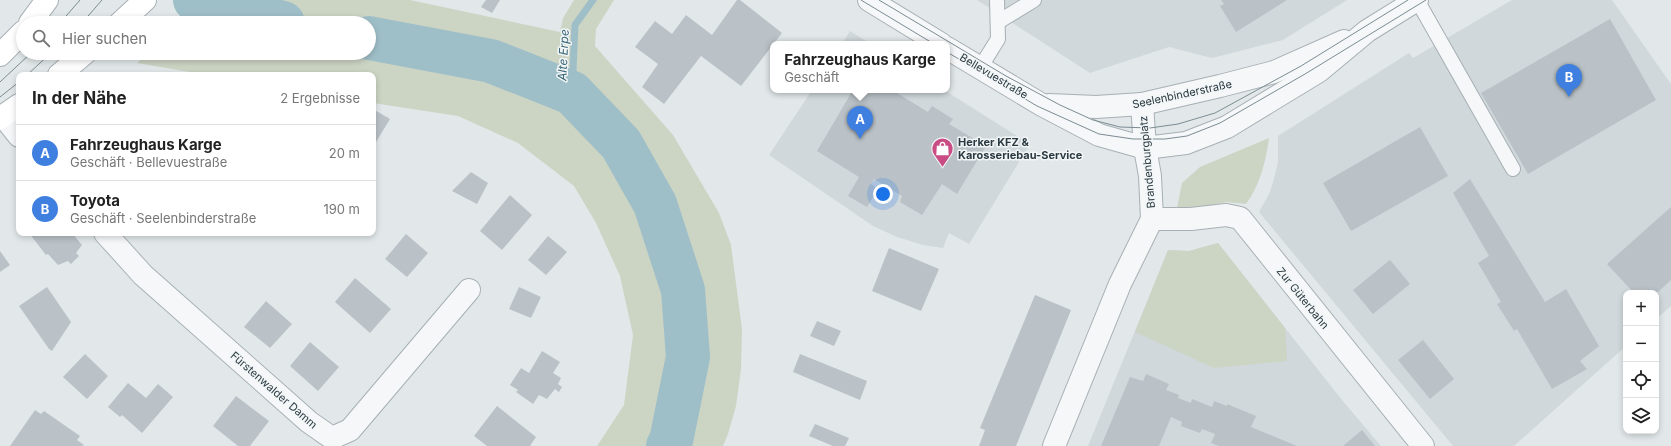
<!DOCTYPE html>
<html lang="de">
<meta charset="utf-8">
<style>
:root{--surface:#fff;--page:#f2f2f2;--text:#222;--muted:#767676;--line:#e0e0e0;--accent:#db2777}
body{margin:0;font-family:Inter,sans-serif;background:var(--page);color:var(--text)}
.controls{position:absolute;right:12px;bottom:12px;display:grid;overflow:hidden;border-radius:8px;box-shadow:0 2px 6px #0003}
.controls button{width:36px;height:36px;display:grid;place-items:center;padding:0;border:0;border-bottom:1px solid var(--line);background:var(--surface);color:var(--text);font:20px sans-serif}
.you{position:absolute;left:883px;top:194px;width:14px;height:14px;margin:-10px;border:3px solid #fff;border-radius:50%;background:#1a73e8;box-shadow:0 0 0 6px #1a73e833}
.badge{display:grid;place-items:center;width:26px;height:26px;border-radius:50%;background:var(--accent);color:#fff;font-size:13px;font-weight:700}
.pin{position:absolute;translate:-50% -33px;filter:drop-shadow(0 1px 2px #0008)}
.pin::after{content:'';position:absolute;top:21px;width:14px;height:12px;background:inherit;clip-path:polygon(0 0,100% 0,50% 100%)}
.popup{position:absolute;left:770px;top:41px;width:180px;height:52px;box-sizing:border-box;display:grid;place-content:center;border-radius:8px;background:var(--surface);filter:drop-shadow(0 1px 3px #0005);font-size:13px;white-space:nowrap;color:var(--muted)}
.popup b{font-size:15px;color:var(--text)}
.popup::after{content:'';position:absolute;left:50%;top:100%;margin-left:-8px;border:8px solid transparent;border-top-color:var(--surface)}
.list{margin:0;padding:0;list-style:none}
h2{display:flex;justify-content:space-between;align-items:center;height:52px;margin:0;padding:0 16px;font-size:17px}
h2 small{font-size:13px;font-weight:400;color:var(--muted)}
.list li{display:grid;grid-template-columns:26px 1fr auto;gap:12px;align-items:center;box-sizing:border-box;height:56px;padding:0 16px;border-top:1px solid var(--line)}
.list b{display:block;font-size:15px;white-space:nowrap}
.list p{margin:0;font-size:13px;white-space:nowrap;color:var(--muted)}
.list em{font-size:13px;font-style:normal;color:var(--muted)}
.icon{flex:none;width:22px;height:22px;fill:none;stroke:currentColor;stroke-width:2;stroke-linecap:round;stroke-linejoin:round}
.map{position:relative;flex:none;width:1671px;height:446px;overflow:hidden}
.search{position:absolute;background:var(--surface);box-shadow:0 2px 6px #0003;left:16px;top:16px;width:360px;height:44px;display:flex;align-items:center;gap:10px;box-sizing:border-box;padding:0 14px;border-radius:22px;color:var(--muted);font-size:15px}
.panel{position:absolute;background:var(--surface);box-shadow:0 2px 6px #0003;left:16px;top:72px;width:360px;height:164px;border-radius:8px}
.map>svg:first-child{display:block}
.built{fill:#d0d8dc}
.green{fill:#ccd4c4}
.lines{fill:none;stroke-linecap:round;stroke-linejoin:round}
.stream{stroke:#9fbfc8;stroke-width:7}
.river{stroke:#9fbfc8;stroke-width:44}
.building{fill:#bac2c7}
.service-casing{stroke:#a7b0b4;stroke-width:16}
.minor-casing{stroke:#a7b0b4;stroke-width:24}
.tertiary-casing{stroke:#a7b0b4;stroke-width:24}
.secondary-casing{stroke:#a7b0b4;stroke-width:24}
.service{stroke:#f5f7f8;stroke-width:14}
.minor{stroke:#f5f7f8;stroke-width:22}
.tertiary{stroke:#f5f7f8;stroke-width:22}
.secondary{stroke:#fff;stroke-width:22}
.tram{stroke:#7c8c93;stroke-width:1}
.labels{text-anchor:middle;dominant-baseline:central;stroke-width:3;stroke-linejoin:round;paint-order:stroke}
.street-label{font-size:11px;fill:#2b3a42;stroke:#f2f6f7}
.poi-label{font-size:11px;font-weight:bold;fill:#2b3a42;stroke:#f2f6f7;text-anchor:start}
.water-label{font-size:12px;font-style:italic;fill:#366474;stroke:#f2f6f7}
</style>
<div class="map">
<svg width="1671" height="446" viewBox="0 0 1671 446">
<rect width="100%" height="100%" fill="#e2e8ea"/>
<g class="built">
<polygon points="977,0 1347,0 1283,40 1212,58 1169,47 1090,73"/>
<polygon points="1512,0 1612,0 1671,84 1671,306 1656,319 1656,293 1626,293 1626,346 1514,446 1453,446 1259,212 1270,192 1275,175 1278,162 1278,136 1409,53 1413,58"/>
<polygon points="850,31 871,44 842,44"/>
<polygon points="812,90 944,90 1030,144 969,244 949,233 943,248 923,245 897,237 873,226 769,155"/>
<polygon points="1218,243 1342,400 1381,446 1088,446 1168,250 1189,251"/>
</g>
<g class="green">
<polygon points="213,0 410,0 560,32 563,18 574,0 614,0 596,29 595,46 673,135 719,213 731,245 742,329 741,369 736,406 728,434 723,446 597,446 624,405 633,335 620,276 596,223 574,186 518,143 458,116 373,103 373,75 207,75 137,63 149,53 369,53 369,23 194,23"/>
<path d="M1269 138C1266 161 1260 185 1246 204L1227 202 1195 208H1177L1182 183 1200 167Z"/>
<polygon points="1218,243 1285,328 1287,361 1214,368 1135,332 1168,250 1189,251"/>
</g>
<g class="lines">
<polyline class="stream" points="572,93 575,25 593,0"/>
<g class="river">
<polyline points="195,0 283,23"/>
<polyline points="369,38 491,61 572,93 621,144 655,204 683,290 688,357 671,441 668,446"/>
</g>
</g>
<g class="building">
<polygon points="486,0 500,0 492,13 481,7"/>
<polygon points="737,0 740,0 782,33 741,86 701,56 664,104 642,87 658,64 635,47 655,21 672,34 686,15 712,35"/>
<polygon points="1221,0 1287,0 1236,32 1220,6 1224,4"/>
<polygon points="1610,19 1656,100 1528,174 1481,93"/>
<polygon points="853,90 892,90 928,112 932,106 953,119 949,124 986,146 957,194 942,184 922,215 900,202 902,196 874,179 871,184 878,189 867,207 848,196 859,177 817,151"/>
<polygon points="373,109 390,119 373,147"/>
<polygon points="1420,127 1448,176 1351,231 1323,183"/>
<polygon points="471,172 488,183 477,204 452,191"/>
<polygon points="1470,179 1545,302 1566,289 1599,346 1580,361 1587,369 1552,389 1517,329 1514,331 1497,304 1501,302 1478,263 1489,256 1453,193"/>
<polygon points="510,195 532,215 502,250 480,231"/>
<polygon points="1671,207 1671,280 1657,293 1634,293 1607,264"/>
<polygon points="29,233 72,233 82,245 76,253 79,256 71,264 68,261 58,265 48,254 46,255"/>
<polygon points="406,234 428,253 407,277 385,259"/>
<polygon points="548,236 567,252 546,275 528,260"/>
<polygon points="889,248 939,269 921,311 872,291"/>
<polygon points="0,251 10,265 0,272"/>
<polygon points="1390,260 1410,284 1373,314 1353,290"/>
<polygon points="355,278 391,309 370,333 335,302"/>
<polygon points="47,287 71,322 52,351 49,349 19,306"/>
<polygon points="519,287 541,297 531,318 509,309"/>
<polygon points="1035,295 1071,310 1016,446 979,446 985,430 980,428"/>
<polygon points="266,301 292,324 270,348 244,327"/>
<polygon points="817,321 841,331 834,346 810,336"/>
<polygon points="1423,340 1454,379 1430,399 1398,360"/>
<polygon points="310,342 339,367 318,391 290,366"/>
<polygon points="542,351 560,362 553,373 561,378 558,384 562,387 559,392 555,389 547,399 539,395 533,404 516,392 518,390 510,385 521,368 529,373"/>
<polygon points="85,354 108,376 87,399 63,377"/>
<polygon points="800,354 867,381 860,400 793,372"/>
<polygon points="1146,374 1169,384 1166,390 1179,395 1178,398 1191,403 1192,399 1212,407 1214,401 1227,406 1227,404 1256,416 1251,427 1297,446 1219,446 1211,443 1215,434 1202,429 1200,433 1181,426 1182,422 1171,417 1159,446 1101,446 1130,377 1143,381"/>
<polygon points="128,383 146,398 158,384 173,397 142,433 122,415 120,417 108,407"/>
<polygon points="236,396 269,421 250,446 238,446 213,426"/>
<polygon points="497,406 536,437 530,446 487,446 474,436"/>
<polygon points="35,410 41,414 44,411 80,436 77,440 84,445 82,446 10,446"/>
<polygon points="815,424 849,438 845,446 833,446 809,436"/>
<polygon points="1362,430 1375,446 1343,446"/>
</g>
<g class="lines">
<defs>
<g id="service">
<polyline points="1417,0 1513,169"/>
<polyline points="998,22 1034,0"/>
<polyline points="980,68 998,39 997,0"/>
</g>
<g id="minor">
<polyline points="3,116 19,136"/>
<polyline points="1152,219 1191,219 1226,215 1240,218 1423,446"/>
<polyline points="105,233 143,275 309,422 332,438 350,430 469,290"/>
<polyline points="1054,446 1120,284 1152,219 1150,176 1145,148 1142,104"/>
</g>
<g id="tertiary">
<polyline points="869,0 941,44"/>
<polyline points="947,48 1042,105 1099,135 1145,148 1186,143 1227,127 1319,71 1367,31 1417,0"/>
<polyline points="1049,105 1096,107 1142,104 1220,86 1274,72 1344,41"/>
</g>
<g id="secondary">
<polyline points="30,23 47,0"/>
<polyline points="120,23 145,0"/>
<polyline points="0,55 23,32"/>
<polyline points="59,75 85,53"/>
<polyline points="0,118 19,105"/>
</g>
</defs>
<use href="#service" class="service-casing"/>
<use href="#minor" class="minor-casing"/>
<use href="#tertiary" class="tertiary-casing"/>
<use href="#secondary" class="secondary-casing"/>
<use href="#service" class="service"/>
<use href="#minor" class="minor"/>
<use href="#tertiary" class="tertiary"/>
<use href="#secondary" class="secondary"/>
<g class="tram">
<polyline points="861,0 934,44"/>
<polyline points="879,0 1006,76 1060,105 1093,120 1120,127 1150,128 1178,124 1215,113 1301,66 1408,0"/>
<polyline points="60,23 80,0"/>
<polyline points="82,23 102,0"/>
<polyline points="947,52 1037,106 1099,134 1133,139 1165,139 1187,136 1220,123 1305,74 1426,0"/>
<polyline points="27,75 51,53"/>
<polyline points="0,82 31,53"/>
<polyline points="0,97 19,82"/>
</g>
</g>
<defs>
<symbol id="shop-pin" viewBox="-11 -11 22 30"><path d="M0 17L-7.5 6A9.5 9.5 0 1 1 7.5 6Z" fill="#c94d84" stroke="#f2f6f7"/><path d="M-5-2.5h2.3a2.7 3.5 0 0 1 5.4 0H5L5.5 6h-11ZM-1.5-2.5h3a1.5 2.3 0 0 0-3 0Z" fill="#fff"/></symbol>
</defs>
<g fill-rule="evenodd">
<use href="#shop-pin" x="930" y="136" width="25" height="34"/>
</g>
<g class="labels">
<g class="street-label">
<text transform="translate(994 76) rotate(31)">Bellevuestraße</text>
<text transform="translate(1182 94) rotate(-12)">Seelenbinderstraße</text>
<text transform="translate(1147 162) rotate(-95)">Brandenburgplatz</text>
<text transform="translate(1303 298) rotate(51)">Zur Güterbahn</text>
<text transform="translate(274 390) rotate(41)">Fürstenwalder Damm</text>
</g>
<g class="poi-label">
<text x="958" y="142">Herker KFZ &amp;<tspan x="958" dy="13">Karosseriebau-Service</tspan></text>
</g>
<g class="water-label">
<text transform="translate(563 55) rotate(-87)">Alte Erpe</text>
</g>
</g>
</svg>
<div class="controls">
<button>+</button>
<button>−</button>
<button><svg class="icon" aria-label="locate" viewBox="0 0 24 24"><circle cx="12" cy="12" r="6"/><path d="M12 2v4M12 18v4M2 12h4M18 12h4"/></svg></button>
<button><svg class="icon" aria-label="layers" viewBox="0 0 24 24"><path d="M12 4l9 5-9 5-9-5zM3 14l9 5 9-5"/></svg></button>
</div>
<div class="you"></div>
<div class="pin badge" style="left:860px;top:139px;background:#3f7fe0">A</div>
<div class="popup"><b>Fahrzeughaus Karge</b>Geschäft</div>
<div class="pin badge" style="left:1569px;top:97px;background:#3f7fe0">B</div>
<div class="search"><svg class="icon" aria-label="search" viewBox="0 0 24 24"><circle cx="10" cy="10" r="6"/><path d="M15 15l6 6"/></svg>Hier suchen</div>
<section class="panel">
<h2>In der Nähe<small>2 Ergebnisse</small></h2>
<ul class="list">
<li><span class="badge" style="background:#3f7fe0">A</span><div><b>Fahrzeughaus Karge</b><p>Geschäft · Bellevuestraße</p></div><em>20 m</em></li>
<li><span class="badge" style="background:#3f7fe0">B</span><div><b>Toyota</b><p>Geschäft · Seelenbinderstraße</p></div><em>190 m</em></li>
</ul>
</section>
</div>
